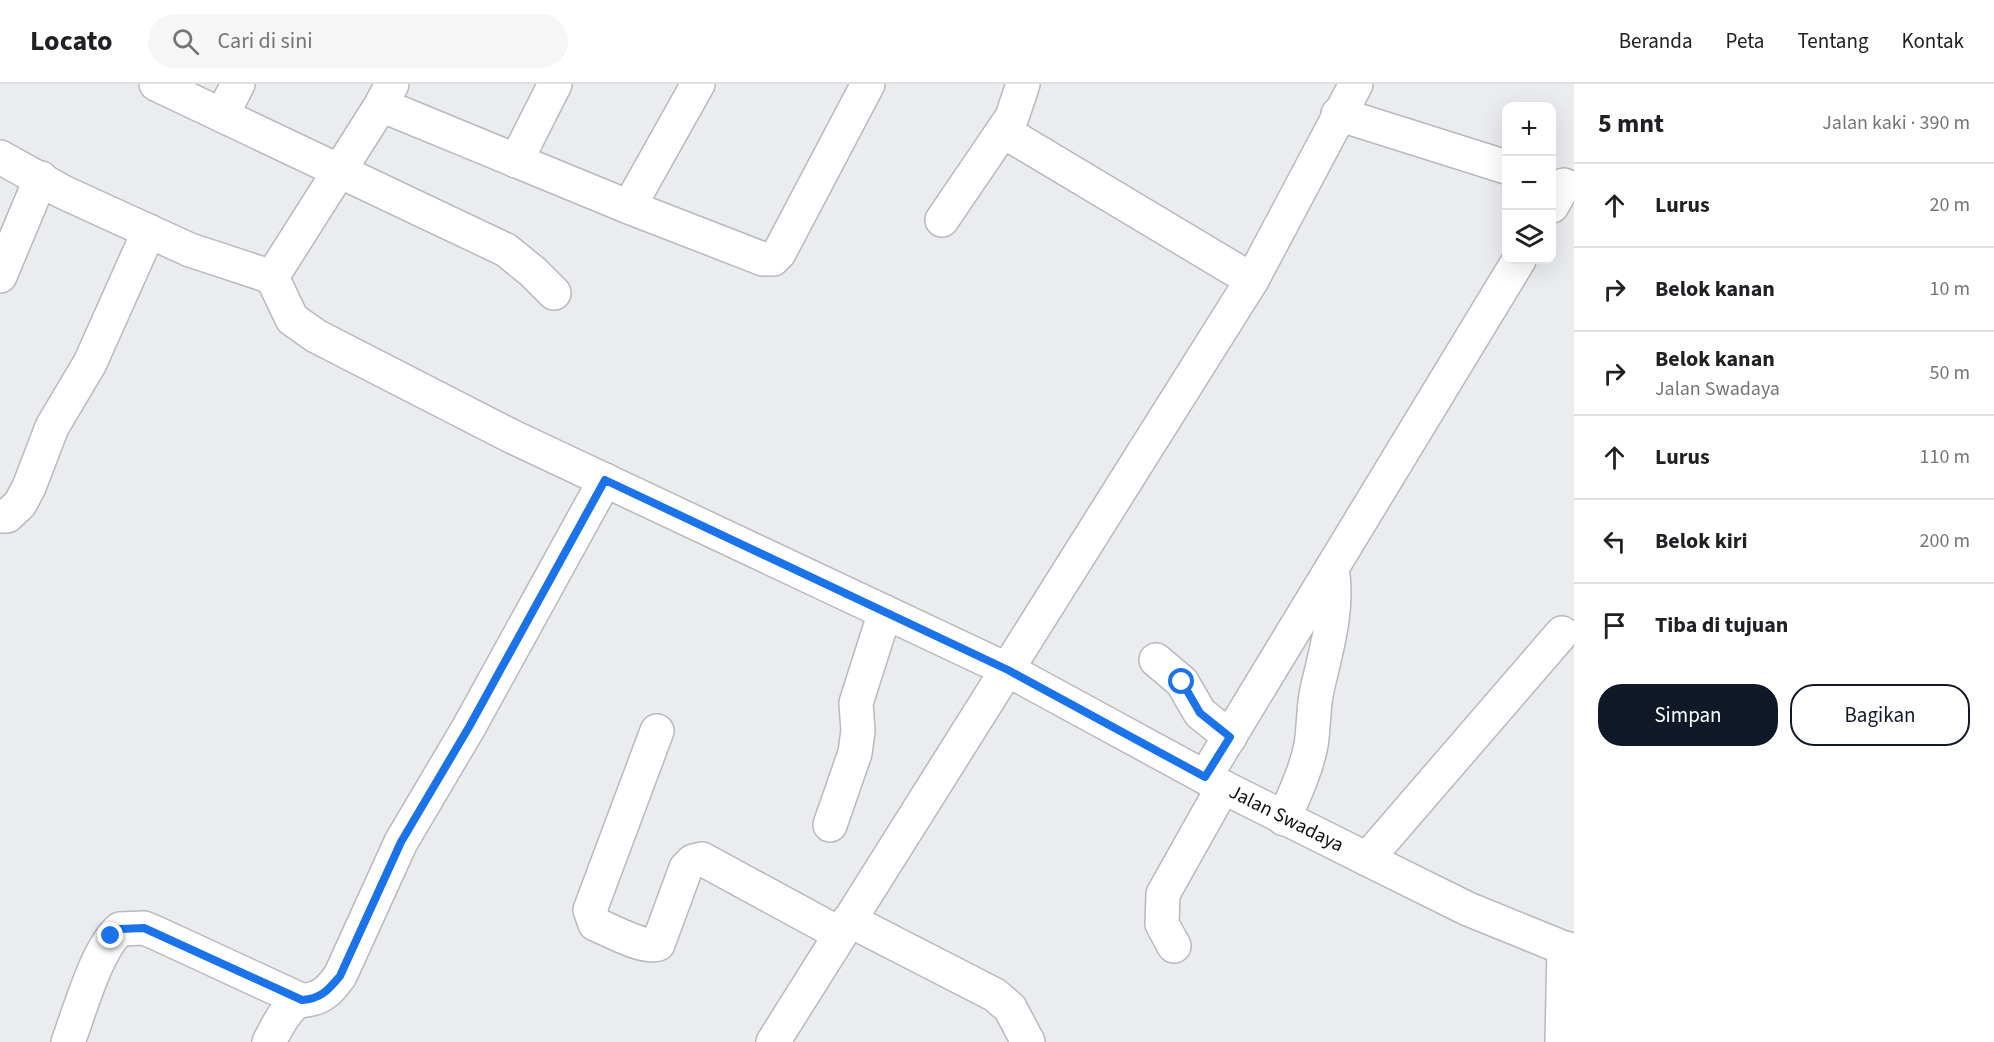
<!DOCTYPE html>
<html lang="id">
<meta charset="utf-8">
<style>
:root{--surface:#fff;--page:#f6f6f6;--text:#202124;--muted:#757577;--line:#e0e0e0;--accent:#111827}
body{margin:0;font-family:"Source Sans 3",sans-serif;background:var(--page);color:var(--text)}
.controls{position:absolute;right:18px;top:18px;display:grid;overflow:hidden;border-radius:12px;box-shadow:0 6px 24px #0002}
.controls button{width:54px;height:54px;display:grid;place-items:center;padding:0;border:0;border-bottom:2px solid var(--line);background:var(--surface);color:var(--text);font:30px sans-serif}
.stop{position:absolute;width:18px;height:18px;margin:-14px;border:4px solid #1a73e8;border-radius:50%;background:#fff}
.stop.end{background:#1a73e8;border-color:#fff;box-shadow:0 2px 6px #0008}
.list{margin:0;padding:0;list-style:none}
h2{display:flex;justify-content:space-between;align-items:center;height:78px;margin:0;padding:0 24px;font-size:26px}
h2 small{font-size:20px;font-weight:400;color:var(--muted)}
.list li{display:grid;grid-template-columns:39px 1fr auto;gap:18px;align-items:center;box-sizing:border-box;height:84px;padding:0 24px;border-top:2px solid var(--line)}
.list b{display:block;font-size:22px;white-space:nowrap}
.list p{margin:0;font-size:20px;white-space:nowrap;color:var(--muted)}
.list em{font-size:20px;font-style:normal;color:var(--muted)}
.actions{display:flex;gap:12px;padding:18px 24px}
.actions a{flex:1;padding:14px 0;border:2px solid var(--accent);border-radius:24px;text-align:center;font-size:21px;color:var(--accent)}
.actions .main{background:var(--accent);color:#fff}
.icon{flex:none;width:33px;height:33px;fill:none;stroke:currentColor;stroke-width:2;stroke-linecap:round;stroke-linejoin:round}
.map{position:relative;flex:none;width:1574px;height:958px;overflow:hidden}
header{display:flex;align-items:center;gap:36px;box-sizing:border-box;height:84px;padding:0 30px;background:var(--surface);border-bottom:2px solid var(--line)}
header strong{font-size:28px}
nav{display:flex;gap:33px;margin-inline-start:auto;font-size:21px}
.search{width:420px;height:54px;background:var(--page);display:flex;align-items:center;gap:15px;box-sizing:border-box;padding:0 21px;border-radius:33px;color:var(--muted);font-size:22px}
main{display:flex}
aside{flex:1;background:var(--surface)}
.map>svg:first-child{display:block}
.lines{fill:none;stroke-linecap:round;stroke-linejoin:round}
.minor-casing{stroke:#b7b9bc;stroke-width:36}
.minor{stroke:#fff;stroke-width:33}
.route{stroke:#1a73e8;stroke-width:8}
.labels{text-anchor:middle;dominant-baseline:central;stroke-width:4.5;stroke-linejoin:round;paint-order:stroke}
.street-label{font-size:20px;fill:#0f1011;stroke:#f7fafd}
</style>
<header>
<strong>Locato</strong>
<div class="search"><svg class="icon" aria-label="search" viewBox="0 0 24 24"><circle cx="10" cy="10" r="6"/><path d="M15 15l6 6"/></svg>Cari di sini</div>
<nav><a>Beranda</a><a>Peta</a><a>Tentang</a><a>Kontak</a></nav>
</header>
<main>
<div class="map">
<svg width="1574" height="958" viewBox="0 0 1574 958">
<rect width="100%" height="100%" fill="#eaecef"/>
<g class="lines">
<defs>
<g id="minor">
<polyline points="156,0 506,166 533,188 554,209"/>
<polyline points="381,21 629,123 763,175 773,175 779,169 868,0"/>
<polyline points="1338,30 1506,83"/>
<polyline points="222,31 238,0"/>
<polyline points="1003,47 1252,196"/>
<path id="s1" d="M0 73 63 108 190 166 272 193 292 235 316 252 511 352 1008 586 1223 703 1367 775 1468 825 1564 864 1574 866"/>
<polyline points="516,77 555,0"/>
<polyline points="1552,122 1564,101"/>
<polyline points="629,123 698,0"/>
<polyline points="942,136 1012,33 1023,0"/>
<polyline points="0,192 41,94"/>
<polyline points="272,193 381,21 392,0"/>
<polyline points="0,432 7,432 20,420 29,403 52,343 90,279 149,147"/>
<polyline points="1156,576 1182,598 1200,629 1230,653"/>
<path d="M657 647 590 826 595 840C610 846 643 865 658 860L686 784 693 777 702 775 840 850"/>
<polyline points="1205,693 1519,176"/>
<path d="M1284 735C1294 711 1306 687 1311 661 1314 643 1313 624 1317 606 1326 566 1339 526 1332 484"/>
<polyline points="830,741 855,669 858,647 856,619 885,528"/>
<polyline points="1367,775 1562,549"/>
<polyline points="849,836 995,911 1010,924 1028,958"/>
<polyline points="1174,862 1162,840 1163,810 1223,703"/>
<path d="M68 958C80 927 96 866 120 845L144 844 156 849 301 916"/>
<path d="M269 958C276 945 282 931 293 921 300 915 307 917 315 914 327 910 333 901 340 892L401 758 469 643 605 396"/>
<polyline points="773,958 1252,196 1356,0"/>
<polyline points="1562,958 1564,864"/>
</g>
</defs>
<use href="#minor" class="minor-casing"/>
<use href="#minor" class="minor"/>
</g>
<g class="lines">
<path class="route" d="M111 852 120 845 144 844 302 916C321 915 328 906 340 892L401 758 469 643 605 396 1008 586 1205 693 1230 653 1200 629 1182 598"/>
</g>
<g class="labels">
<g class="street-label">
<text stroke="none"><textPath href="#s1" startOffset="1458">Jalan Swadaya</textPath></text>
</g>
</g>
</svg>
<div class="controls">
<button>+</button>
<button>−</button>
<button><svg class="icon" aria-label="layers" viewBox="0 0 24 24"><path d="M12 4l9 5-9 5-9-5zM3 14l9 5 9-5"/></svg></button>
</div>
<div class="stop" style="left:1182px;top:598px"></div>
<div class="stop end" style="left:111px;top:852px"></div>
</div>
<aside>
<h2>5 mnt<small>Jalan kaki · 390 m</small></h2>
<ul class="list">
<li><svg class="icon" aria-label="ahead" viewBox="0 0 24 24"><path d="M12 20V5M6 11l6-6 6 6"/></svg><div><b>Lurus</b></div><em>20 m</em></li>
<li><svg class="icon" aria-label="right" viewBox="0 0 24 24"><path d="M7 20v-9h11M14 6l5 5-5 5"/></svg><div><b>Belok kanan</b></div><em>10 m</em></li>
<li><svg class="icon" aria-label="right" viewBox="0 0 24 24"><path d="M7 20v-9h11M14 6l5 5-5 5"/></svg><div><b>Belok kanan</b><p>Jalan Swadaya</p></div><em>50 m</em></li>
<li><svg class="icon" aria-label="ahead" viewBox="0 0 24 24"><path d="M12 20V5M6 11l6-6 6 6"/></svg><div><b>Lurus</b></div><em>110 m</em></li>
<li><svg class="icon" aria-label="left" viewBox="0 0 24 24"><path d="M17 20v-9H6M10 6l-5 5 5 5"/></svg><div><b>Belok kiri</b></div><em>200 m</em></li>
<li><svg class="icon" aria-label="arrive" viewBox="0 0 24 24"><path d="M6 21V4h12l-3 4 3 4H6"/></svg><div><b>Tiba di tujuan</b></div></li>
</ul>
<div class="actions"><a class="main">Simpan</a><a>Bagikan</a></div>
</aside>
</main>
